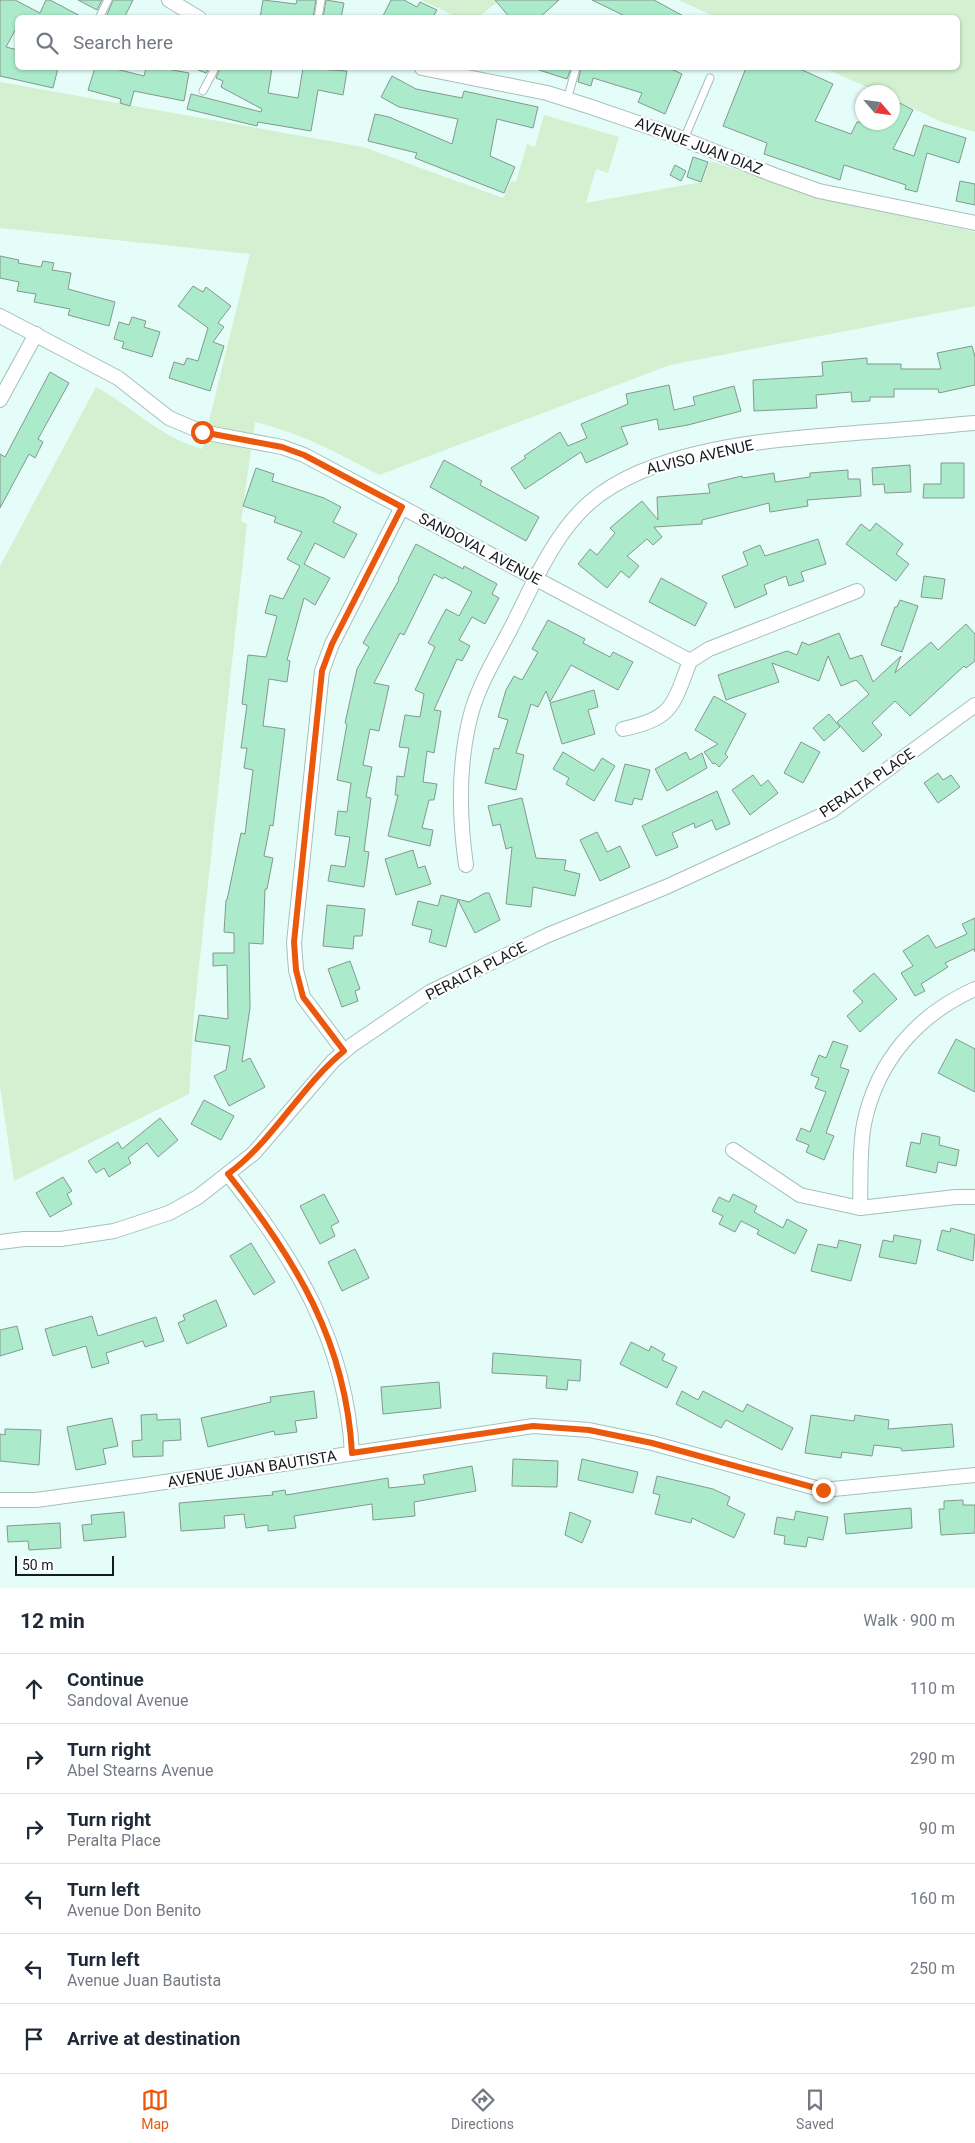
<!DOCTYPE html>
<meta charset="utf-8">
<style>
:root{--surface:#fff;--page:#f2f2f3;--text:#1f2937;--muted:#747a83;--line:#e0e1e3;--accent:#ea580c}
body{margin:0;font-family:Roboto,sans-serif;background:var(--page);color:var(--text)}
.compass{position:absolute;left:855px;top:85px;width:45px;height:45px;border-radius:50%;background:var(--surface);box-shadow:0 1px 4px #0004;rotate:118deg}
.scale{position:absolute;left:15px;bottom:12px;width:99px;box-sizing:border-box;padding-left:5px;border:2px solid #131c1b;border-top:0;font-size:14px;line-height:18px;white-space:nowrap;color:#131c1b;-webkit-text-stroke:4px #fff;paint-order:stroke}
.stop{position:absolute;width:15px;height:15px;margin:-11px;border:4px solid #ea580c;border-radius:50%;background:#fff}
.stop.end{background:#ea580c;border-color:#fff;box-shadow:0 1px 5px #0008}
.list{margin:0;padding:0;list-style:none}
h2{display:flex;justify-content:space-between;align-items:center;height:65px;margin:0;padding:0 20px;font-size:21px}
h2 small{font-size:16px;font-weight:400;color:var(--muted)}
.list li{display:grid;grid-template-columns:32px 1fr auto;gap:15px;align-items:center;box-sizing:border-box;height:70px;padding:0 20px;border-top:1px solid var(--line)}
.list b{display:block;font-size:19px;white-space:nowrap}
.list p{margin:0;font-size:16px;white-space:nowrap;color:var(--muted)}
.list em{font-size:16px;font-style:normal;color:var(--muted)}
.icon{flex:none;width:28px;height:28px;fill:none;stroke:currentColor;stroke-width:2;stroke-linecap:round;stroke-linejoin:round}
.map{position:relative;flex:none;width:975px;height:1588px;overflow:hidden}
.search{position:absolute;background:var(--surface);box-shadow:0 1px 4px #0004;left:15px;right:15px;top:15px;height:55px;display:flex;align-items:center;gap:12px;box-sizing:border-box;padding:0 18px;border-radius:8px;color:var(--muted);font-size:19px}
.sheet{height:485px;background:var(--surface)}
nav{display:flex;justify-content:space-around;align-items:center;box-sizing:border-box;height:70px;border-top:1px solid var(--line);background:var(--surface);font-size:14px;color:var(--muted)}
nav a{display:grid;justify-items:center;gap:2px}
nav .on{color:var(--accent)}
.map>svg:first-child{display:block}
.green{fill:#d3f0d0}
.building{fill:#abebcb;stroke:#84988e}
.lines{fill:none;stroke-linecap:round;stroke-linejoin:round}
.lane-casing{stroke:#a7bfbb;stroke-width:9}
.street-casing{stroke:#a7bfbb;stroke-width:16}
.lane{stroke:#fff;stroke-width:7}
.street{stroke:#fff;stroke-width:14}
.route{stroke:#ea580c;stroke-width:6}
.labels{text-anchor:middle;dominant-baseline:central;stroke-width:4.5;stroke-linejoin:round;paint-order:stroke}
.street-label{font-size:15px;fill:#131c1b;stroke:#fff}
</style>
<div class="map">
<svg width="975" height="1588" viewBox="0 0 975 1588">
<rect width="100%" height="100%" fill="#e4fdf8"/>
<g class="green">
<polygon points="421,0 500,0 477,18 457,17"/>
<polygon points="678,0 975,0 975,132 944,123 893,99 892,92 878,92 824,68 958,68 958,18 716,17"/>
<path d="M0 82 363 147 503 198 511 181 516 182 527 144 535 147 544 115 619 137 608 173 596 169 586 203 702 182 710 161 818 197 975 232V306L670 365 379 475C336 452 303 434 255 422L241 521 247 524 194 1013 189 1094 14 1181 0 1086V566L96 387C133 407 159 437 202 449L250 254 0 228Z"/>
</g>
<g class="building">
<polygon points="0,0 15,0 40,13 46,0 50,0 84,18 18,18 18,25 6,47 18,50 18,68 58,68 53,88 0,76"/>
<polygon points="78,0 102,0 97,10"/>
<polygon points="113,0 133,0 124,18 112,18 107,15"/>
<polygon points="263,0 296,4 297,0 316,0 313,18 260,18"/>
<polygon points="326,0 344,3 341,18 323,18"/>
<polygon points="391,0 404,0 417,7 420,2 437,10 434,15 440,18 382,18"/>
<polygon points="495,0 559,0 539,18 510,18"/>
<polygon points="592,0 654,0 687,18 629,18"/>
<polygon points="95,68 112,68 144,76 146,68 162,68 189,73 184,101 134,91 130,106 120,103 121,99 88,90"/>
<polygon points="193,68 209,68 206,73"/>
<polygon points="220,68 272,68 268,93 298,98 303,68 347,71 343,95 318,90 311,131 258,122 257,126 187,109 191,94 261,112 262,109 221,87 223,81 216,78"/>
<polygon points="540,68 571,68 567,79 539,70"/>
<polygon points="581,68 669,68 682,74 665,114 638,102 642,93 593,78 591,86 578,82"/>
<polygon points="746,68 798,68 833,84 815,121 851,134 857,122 892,122 892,108 897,110 900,103 913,110 893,149 914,156 924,125 966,138 959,163 927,153 917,192 905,189 906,185 844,165 840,180 764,154 767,143 723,126"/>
<polygon points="392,76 416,89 462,98 464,91 538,107 533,128 497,119 490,156 515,167 504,193 415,158 417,153 368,141 375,114 389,117 452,144 458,119 399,107 381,97"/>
<polygon points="693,157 708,162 701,182 687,177"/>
<polygon points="675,165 686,171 681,181 670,175"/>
<polygon points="960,181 975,184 975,205 956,201"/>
<polygon points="0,256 19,260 18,263 41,267 43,261 54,263 52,270 71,273 68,289 115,302 109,326 68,315 70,309 34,302 36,294 17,291 19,282 0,278"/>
<polygon points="193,286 203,292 206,287 231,306 218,323 224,327 213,342 224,346 210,391 169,378 174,362 184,365 187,358 198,361 208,328 178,306"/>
<polygon points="132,317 146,321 144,327 160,332 152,357 122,348 124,342 114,339 119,322 129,325"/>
<polygon points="972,346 975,357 975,385 939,393 938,389 894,389 894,397 870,397 870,401 852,402 851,392 816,395 817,408 754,411 753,380 823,376 822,362 867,358 867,364 901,364 901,369 941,369 937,353"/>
<polygon points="50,372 69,383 38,439 43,442 35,458 29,454 0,508 0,454 5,457"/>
<polygon points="669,385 674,410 695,405 693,397 734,386 741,411 688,425 659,430 657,419 621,427 628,444 586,463 581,452 525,489 511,468 526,458 524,456 560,432 568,446 587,438 581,424 628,404 626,394"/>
<polygon points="444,460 482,481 480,485 539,517 526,541 430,487"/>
<polygon points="941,463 964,463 964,498 923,498 924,484 941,484"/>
<polygon points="910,465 911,492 885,493 884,484 873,485 872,468"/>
<polygon points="256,468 274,474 272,481 324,498 341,507 333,522 357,534 344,558 315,543 304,564 330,578 315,605 304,598 287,660 290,661 287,682 269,679 263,726 285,729 273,826 270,825 264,856 273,858 267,889 265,889 263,944 249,943 250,1008 242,1062 250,1058 265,1087 229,1106 214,1076 226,1070 230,1046 195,1041 199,1015 228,1019 227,965 213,966 213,953 234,953 234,933 224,932 226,900 227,900 241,833 245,834 253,770 244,768 247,748 241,748 247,705 242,704 248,655 266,657 277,616 265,613 270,595 283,599 300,566 287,559 302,532 274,522 276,517 243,506"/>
<polygon points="848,470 848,479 860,479 861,496 807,500 808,506 770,512 769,503 702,520 702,524 654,527 662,537 653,545 647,539 627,556 639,566 629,578 621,571 607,588 578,564 590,549 597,555 615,533 610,528 642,501 658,520 657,497 710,493 708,484 742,476 743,478 774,473 775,482 810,477 810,473"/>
<polygon points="876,523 903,544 896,554 909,564 896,581 846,544 861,524 870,531"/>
<polygon points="818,539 826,564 801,572 804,581 789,586 786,576 764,585 767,594 735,608 722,576 748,565 743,552 760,545 765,556"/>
<polygon points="416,544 463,569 464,566 497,584 492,594 499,598 485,624 472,617 459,640 470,646 462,661 457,659 434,710 441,711 434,753 427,751 423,782 437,784 434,800 429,800 422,828 433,830 430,846 388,836 398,795 395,795 397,776 404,777 409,748 399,747 405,715 420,717 424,694 415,690 435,647 428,643 446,609 459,616 472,592 444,577 443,579 434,574 404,635 400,633 374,683 389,686 379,731 370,729 363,765 372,767 366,797 371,798 364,851 369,852 364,887 328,881 331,865 345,867 350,837 335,835 338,811 347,812 351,783 337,780 347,724 345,723 357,669 369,647 363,643 399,580 398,579"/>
<polygon points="924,576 945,579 942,599 921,597"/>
<polygon points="661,578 707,603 695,626 649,602"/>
<polygon points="900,600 918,606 902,652 881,645 895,607 897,607"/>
<polygon points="548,620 585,639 583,643 610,657 613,652 633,662 618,690 571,665 550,702 546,691 538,707 531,704 516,753 524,755 516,790 485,783 494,748 499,749 508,720 498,717 506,690 514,676 522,680 538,652 532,649"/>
<polygon points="966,624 975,634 975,661 966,668 964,666 910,716 895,701 872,723 882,735 863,752 837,722 869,694 856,680 841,686 828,656 819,681 772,663 779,682 726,700 718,675 787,651 797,655 802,642 809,645 839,633 850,659 862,655 873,682 901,656 895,673 931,642 938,650"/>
<polygon points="594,690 598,707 588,710 595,734 562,744 550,703"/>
<polygon points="714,696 746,714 725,754 728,757 719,767 715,763 713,764 704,752 718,744 695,730"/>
<polygon points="829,714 840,727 824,741 813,728"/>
<polygon points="801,742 820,752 803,783 784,773"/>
<polygon points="563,752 594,771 602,758 615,766 594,801 566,784 569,778 553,769"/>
<polygon points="686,752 690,760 702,753 707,768 667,791 655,769"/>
<polygon points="625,764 650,770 642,800 634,798 632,805 615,801"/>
<polygon points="938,773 943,780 951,775 960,787 938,803 924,783"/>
<polygon points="753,775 761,786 768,780 778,793 750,815 732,790"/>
<polygon points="717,791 730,824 716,830 712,820 695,828 694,823 672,833 678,847 656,856 642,826"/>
<polygon points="522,798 536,858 566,860 564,870 580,874 575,896 533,887 531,907 506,904 512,847 506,849 500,824 493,826 488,806"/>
<polygon points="597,832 607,852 620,846 630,867 600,881 580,840"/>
<polygon points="413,850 418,868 425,866 431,884 396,895 385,859"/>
<polygon points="485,893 489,893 500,920 475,933 458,900 446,947 429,942 432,930 412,925 418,901 438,906 441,895 469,902"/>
<polygon points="327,905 365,909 362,936 354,936 353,949 323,946"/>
<polygon points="975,918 975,952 974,949 945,963 948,967 921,984 925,991 915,996 901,973 913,966 903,951 928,935 936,948 967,934 962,924"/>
<polygon points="350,961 360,989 355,991 358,1001 342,1007 328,969"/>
<polygon points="874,973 897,999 860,1032 847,1016 863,1002 853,991"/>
<polygon points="956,1039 975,1049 975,1092 938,1073"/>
<polygon points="833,1041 848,1046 840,1067 849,1070 826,1133 834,1136 824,1160 806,1152 809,1145 796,1140 801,1128 810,1132 826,1092 815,1088 819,1078 811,1075 819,1055 826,1058"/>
<polygon points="204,1100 234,1116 221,1140 191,1124"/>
<polygon points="160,1118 178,1140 158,1157 147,1143 128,1158 131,1163 109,1177 104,1168 96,1173 88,1161 118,1142 122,1149"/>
<polygon points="922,1133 940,1137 939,1145 959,1150 956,1166 938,1162 936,1173 906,1166 911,1142 920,1144"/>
<polygon points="63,1177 72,1191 67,1194 72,1204 50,1217 36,1193"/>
<polygon points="324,1194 339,1222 331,1226 335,1236 320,1244 300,1206"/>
<polygon points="733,1194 757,1206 754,1212 783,1228 787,1219 807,1230 795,1254 757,1234 759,1230 741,1221 735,1232 719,1224 723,1216 712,1211 719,1197 729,1202"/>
<polygon points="951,1228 975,1235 973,1261 937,1250 942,1230 950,1232"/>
<polygon points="894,1235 921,1240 916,1264 879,1257 883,1240 893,1242"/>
<polygon points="839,1240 861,1245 851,1281 811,1271 818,1244 837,1248"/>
<polygon points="251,1243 275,1282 254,1295 230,1256"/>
<polygon points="355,1249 369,1278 342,1291 328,1262"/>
<polygon points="216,1300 227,1326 187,1344 178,1323 185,1320 183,1315"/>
<polygon points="92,1316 98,1336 156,1317 164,1341 145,1347 143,1341 106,1353 109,1363 92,1368 86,1346 53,1356 45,1329"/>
<polygon points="17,1326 23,1349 0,1356 0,1330"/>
<polygon points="631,1342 649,1351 651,1346 665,1354 662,1360 677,1367 667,1388 620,1364"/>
<polygon points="493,1353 581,1360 580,1381 568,1380 567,1390 546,1388 547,1376 492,1373"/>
<polygon points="439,1382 441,1408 383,1414 381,1387"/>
<polygon points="314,1391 317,1418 295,1421 297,1432 275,1435 274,1431 208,1447 201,1418 271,1402 270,1397"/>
<polygon points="682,1391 698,1400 703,1391 743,1412 747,1404 793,1428 782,1450 726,1420 721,1428 676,1404"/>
<polygon points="157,1414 157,1420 180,1419 181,1440 163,1441 163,1456 133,1457 132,1441 142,1440 141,1415"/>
<polygon points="811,1415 854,1421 855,1415 889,1420 888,1429 952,1424 954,1447 902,1451 901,1448 874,1445 872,1456 842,1452 841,1458 805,1453"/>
<polygon points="112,1418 118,1446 103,1449 106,1464 76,1470 67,1427"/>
<polygon points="5,1429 41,1430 39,1465 0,1461 0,1434 5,1435"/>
<polygon points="513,1459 558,1461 557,1487 512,1486"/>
<polygon points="582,1459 638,1472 633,1493 578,1480"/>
<polygon points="472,1466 476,1491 414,1502 415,1516 373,1520 372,1504 294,1516 296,1528 268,1531 268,1525 246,1528 244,1514 224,1516 225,1528 181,1531 179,1503 273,1495 272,1492 285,1490 286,1495 388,1478 389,1488 425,1484 423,1475"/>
<polygon points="657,1476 713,1489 730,1497 727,1505 745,1514 734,1538 692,1518 691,1523 655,1514 660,1495 653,1493"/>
<polygon points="963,1500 963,1505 975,1505 975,1533 941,1535 939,1509 944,1509 944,1501"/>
<polygon points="911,1508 912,1528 846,1534 844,1514"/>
<polygon points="796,1511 828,1517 823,1540 808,1537 806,1547 784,1544 785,1536 774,1534 777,1517 794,1520"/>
<polygon points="124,1512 126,1537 84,1541 82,1525 92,1524 91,1515"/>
<polygon points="570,1512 591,1521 582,1543 565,1535"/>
<polygon points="60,1523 61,1548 29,1550 28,1541 8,1542 7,1526"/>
</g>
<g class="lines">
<defs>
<g id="lane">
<polyline points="99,18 108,0"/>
<polyline points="318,18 321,0"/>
<polyline points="203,91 215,68"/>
<polyline points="567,100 576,68"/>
<polyline points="684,139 710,78"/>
</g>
<g id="street">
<polyline points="169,0 199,18"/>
<polyline points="422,68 547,93 588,106 673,135 774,175 819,191 975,223"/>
<polyline points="0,316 118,378 169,418 202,432 282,447 304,455 690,661 709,649 857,591"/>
<polyline points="0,400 36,334"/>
<path d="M623 729C673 719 673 705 690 661"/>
<path d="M466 865C459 816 458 763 471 714 479 684 497 655 511 628 533 585 553 535 589 503 656 445 782 439 868 432 903 430 939 426 975 423"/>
<polyline points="344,1051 303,997 296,970 294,943 322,671 332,644 402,507"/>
<polyline points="733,1150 800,1195 860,1208 956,1197 975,1197"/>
<path d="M228 1174C296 1260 346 1342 352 1453"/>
<path d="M860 1208C861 1181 859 1151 864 1124 877 1061 917 1015 975 989"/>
<polyline points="0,1242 24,1239 61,1239 114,1231 169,1213 198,1197 254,1153 333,1061 352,1045 430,992 548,935 666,887 831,811 975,705"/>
<polyline points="0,1500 36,1500 145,1485 533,1426 589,1430 652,1443 823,1490 975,1475"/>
</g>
</defs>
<use href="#lane" class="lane-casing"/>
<use href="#street" class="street-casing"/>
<use href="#lane" class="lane"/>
<use href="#street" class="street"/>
</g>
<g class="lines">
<path class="route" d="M202 432 282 447 304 455 402 507 332 644 322 671 294 942 296 970 303 997 344 1051C300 1087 274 1140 228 1174 296 1260 346 1342 352 1453L533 1426 589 1430 652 1443 823 1490"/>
</g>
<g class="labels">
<g class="street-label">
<text transform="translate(699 146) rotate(21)">AVENUE JUAN DIAZ</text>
<text transform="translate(700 457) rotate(-13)">ALVISO AVENUE</text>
<text transform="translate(480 549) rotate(28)">SANDOVAL AVENUE</text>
<text transform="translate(867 783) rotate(-34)">PERALTA PLACE</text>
<text transform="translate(476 971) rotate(-27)">PERALTA PLACE</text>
<text transform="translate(252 1469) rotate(-9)">AVENUE JUAN BAUTISTA</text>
</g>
</g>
</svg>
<svg class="compass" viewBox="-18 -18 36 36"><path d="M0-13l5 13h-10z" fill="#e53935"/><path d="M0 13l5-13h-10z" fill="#747a83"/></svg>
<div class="scale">50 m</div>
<div class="stop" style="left:202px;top:432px"></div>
<div class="stop end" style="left:823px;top:1490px"></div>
<div class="search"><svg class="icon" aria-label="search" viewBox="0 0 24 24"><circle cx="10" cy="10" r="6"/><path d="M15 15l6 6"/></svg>Search here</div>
</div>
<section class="sheet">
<h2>12 min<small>Walk · 900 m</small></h2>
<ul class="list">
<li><svg class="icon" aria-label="ahead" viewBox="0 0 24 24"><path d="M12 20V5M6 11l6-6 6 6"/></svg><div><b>Continue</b><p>Sandoval Avenue</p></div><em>110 m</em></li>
<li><svg class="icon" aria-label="right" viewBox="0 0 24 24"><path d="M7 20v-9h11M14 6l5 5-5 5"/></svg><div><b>Turn right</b><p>Abel Stearns Avenue</p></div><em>290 m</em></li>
<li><svg class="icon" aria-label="right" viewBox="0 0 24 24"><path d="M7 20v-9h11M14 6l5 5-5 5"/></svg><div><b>Turn right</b><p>Peralta Place</p></div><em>90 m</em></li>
<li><svg class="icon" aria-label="left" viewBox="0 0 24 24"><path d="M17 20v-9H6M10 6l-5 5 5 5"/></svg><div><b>Turn left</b><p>Avenue Don Benito</p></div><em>160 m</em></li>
<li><svg class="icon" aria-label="left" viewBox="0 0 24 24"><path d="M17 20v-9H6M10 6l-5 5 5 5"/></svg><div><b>Turn left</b><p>Avenue Juan Bautista</p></div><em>250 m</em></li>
<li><svg class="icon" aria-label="arrive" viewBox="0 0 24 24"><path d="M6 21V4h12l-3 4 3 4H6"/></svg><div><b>Arrive at destination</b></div></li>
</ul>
</section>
<nav>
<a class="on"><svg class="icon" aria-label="map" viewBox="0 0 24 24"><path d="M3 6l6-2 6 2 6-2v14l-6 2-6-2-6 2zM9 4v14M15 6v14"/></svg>Map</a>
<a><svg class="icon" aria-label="directions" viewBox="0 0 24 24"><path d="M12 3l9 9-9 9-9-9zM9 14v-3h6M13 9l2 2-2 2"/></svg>Directions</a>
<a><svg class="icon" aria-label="saved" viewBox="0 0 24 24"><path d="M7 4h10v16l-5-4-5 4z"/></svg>Saved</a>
</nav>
